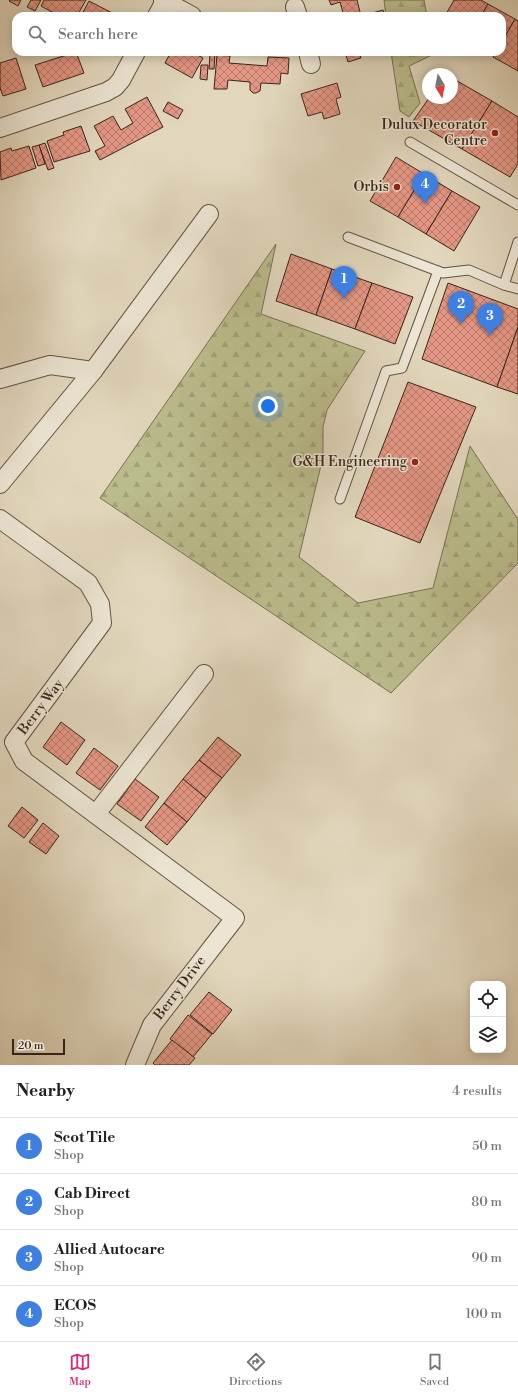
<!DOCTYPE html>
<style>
:root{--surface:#fff;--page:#f6f6f6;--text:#202124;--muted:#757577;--line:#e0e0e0;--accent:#db2777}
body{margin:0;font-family:"Libre Bodoni",serif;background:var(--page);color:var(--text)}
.controls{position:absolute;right:12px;bottom:12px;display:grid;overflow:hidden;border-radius:8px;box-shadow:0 2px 10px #0003}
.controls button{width:36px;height:36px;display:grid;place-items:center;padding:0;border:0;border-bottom:1px solid var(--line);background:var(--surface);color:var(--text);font:20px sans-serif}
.compass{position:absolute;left:422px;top:68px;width:36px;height:36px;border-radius:50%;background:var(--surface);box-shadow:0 2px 10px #0003;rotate:170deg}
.scale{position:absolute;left:12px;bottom:10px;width:53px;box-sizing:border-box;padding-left:4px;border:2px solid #39261a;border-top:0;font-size:11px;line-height:14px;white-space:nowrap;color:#39261a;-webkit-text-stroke:3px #ece5d4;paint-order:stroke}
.you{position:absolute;left:268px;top:406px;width:14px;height:14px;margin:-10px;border:3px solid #fff;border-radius:50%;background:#1a73e8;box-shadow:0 0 0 6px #1a73e833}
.badge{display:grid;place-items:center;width:26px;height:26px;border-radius:50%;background:var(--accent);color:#fff;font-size:13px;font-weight:700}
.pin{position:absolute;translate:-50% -33px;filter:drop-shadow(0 1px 2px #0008)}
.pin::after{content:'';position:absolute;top:21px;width:14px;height:12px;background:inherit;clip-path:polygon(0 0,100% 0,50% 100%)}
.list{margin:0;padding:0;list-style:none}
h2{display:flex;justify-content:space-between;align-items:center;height:52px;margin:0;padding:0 16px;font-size:17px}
h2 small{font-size:13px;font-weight:400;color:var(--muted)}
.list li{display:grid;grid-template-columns:26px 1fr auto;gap:12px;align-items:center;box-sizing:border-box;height:56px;padding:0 16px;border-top:1px solid var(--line)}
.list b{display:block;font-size:15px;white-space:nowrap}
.list p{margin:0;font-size:13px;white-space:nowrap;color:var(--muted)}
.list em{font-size:13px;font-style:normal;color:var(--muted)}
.icon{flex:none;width:22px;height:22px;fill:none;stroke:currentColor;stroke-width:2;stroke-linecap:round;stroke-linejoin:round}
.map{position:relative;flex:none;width:518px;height:1065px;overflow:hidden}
.search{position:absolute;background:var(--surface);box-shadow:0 2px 10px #0003;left:12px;right:12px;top:12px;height:44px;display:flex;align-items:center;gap:10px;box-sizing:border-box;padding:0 14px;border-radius:12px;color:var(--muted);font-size:15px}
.sheet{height:276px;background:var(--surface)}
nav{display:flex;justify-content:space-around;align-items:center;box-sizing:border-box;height:56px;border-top:1px solid var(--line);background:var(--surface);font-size:11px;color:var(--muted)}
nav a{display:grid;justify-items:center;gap:2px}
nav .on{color:var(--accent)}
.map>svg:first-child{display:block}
.forest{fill:url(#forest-firs);stroke:#7a7153}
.building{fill:url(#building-cross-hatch);stroke:#39261a}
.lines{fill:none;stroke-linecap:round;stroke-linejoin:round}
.service-casing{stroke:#635243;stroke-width:11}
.minor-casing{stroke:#635243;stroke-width:20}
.service{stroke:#ece5d4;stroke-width:9}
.minor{stroke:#ece5d4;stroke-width:18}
.poi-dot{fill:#8f2418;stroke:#ece5d4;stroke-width:1.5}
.labels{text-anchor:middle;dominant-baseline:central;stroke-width:3;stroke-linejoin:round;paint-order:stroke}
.poi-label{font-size:14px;fill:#39261a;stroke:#ece5d4;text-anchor:end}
.street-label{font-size:14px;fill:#39261a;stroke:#ece5d4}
</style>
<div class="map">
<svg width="518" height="1065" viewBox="0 0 518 1065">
<defs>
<pattern id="forest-firs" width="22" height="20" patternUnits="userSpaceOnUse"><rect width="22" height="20" fill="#bbbc8c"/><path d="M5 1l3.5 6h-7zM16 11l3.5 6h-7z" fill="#a2a178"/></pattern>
<pattern id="building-cross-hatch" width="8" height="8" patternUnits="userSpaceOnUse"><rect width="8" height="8" fill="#e59785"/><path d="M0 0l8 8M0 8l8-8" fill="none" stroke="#bb7b6c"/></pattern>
</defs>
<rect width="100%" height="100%" fill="#e2d7bd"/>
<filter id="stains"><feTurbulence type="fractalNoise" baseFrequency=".005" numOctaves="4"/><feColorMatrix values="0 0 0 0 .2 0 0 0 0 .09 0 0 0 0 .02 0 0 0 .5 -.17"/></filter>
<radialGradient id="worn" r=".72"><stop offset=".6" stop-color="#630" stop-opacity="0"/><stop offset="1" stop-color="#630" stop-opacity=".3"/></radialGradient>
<g class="forest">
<polygon points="384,0 424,0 427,16 386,16"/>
<polygon points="391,52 434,52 434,54 409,66 420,103 409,117 400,111"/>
<polygon points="276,244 261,314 365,351 327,410 323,427 323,457 299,557 358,603 433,588 470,446 517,518 518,517 518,563 391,693 100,498"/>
</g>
<g class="building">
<polygon points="10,0 21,0 18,6 9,1"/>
<polygon points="31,0 41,0 35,11 27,7"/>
<polygon points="44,0 86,0 77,16 59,16 41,6"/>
<polygon points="329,0 357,0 361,16 383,10 385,16 344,16 340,2 331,5"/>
<polygon points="454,0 481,0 488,4 481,16 445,16"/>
<polygon points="89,1 118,16 81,16"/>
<polygon points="488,4 515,19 502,42 502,16 481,16"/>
<polygon points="515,19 518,21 518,71 493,57 496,52 502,52 502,42"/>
<polygon points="76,52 84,73 43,87 35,65"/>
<polygon points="171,52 192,52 203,58 192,78 165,63"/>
<polygon points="345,52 359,52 361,58 348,62"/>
<polygon points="210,54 215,54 214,69 209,69"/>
<polygon points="217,55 230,56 229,63 267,66 268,57 289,58 288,74 281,73 280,84 261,83 260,91 256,93 253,93 250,90 250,82 228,80 227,89 214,89"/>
<polygon points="16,58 26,89 3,96 0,88 0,63"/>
<polygon points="201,65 208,65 207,80 200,79"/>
<polygon points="452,78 492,101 462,149 413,121 429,98 452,98"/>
<polygon points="337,83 341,97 336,99 340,114 324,119 322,112 308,116 301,94"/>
<polygon points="147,97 163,127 100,160 95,151 105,146 94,126 113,116 121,130 133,123 125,109"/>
<polygon points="492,101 518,117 518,164 510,177 462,149"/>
<polygon points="168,102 183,110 178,119 163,111"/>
<polygon points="81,126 90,151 54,162 47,141 64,135 63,132"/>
<polygon points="45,143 54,168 48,170 39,145"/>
<polygon points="39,145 45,164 38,166 32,147"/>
<polygon points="29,146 36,168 1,180 0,152 11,148 12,151"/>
<polygon points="396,157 424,174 398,217 370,201"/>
<polygon points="424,174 452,191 426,234 398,217"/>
<polygon points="452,191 480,207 454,251 426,234"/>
<polygon points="291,254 332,269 316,315 276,301"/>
<polygon points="332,269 372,283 355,329 316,315"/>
<polygon points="372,283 413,297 395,344 355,329"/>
<polygon points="448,283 518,309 518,327 497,387 422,359"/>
<polygon points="518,327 518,394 497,387"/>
<polygon points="408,382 476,407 420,543 355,517"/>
<polygon points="61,722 85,740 67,765 43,747"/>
<polygon points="218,737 241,755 222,778 199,760"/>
<polygon points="94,748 118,766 100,790 76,773"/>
<polygon points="199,760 222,778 206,798 183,779"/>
<polygon points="135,779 159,797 141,821 117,804"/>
<polygon points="183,779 206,798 187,822 164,803"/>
<polygon points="164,803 187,822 167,845 145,827"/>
<polygon points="22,807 38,820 24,838 8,826"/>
<polygon points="43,823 59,836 46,854 29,842"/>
<polygon points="209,992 232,1010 213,1034 190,1015"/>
<polygon points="188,1015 212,1034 193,1057 170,1039"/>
<polygon points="172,1040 195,1058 189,1065 155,1065 153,1063"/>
</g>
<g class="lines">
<defs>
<g id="service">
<polyline points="410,142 518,205"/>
<polyline points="348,237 443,273 469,270 504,285"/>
<polyline points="518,242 504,285 518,289"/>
<polyline points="340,499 386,371 402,368 438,271"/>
</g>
<g id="minor">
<polyline points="163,0 192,16"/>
<polyline points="295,7 298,16"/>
<polyline points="157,16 165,1"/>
<polyline points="308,52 311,64"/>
<polyline points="0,128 106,92 115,87 121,80 136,52"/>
<polyline points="0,379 50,365 93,371"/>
<polyline points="0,484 93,371 209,214"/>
<polyline points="0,519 88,583 100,604 102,623 14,742 24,761 235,918 152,1025 135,1065"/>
<polyline points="96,814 204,674"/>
</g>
</defs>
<use href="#service" class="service-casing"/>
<use href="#minor" class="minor-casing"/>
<use href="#service" class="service"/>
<use href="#minor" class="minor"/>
</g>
<g class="poi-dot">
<circle cx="495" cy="133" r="4"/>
<circle cx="397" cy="187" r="4"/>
<circle cx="415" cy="462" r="4"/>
</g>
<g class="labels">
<g class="poi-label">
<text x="487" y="125">Dulux Decorator<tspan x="487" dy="16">Centre</tspan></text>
<text x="389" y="187">Orbis</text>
<text x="407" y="462">G&amp;H Engineering</text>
</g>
<g class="street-label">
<text transform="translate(41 707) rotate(-53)">Berry Way</text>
<text transform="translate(180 988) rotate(-53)">Berry Drive</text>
</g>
</g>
<rect width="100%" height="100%" filter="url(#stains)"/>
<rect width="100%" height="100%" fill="url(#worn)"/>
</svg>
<div class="controls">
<button><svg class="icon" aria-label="locate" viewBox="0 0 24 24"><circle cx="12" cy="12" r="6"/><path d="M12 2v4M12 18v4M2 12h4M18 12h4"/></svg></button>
<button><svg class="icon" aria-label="layers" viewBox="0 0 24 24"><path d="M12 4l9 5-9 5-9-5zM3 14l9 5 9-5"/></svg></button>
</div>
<svg class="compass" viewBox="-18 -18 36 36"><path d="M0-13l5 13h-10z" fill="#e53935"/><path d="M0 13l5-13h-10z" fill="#757577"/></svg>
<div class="scale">20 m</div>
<div class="you"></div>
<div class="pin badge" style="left:344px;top:299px;background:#3f7fe0">1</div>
<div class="pin badge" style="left:461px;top:324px;background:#3f7fe0">2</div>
<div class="pin badge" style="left:490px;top:336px;background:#3f7fe0">3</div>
<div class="pin badge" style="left:425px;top:204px;background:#3f7fe0">4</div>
<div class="search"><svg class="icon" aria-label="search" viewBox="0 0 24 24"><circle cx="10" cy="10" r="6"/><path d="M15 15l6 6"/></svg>Search here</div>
</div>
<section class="sheet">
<h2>Nearby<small>4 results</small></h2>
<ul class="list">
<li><span class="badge" style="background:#3f7fe0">1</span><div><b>Scot Tile</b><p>Shop</p></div><em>50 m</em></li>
<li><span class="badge" style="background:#3f7fe0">2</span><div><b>Cab Direct</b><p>Shop</p></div><em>80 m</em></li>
<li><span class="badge" style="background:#3f7fe0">3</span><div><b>Allied Autocare</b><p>Shop</p></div><em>90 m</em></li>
<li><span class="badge" style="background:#3f7fe0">4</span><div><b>ECOS</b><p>Shop</p></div><em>100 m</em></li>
</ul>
</section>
<nav>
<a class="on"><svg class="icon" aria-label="map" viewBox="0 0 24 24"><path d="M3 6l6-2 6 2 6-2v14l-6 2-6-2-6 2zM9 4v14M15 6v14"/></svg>Map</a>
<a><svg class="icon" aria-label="directions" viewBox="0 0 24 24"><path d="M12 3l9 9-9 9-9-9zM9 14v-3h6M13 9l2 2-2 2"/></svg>Directions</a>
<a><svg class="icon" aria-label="saved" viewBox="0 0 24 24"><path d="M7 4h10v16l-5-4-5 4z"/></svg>Saved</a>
</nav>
